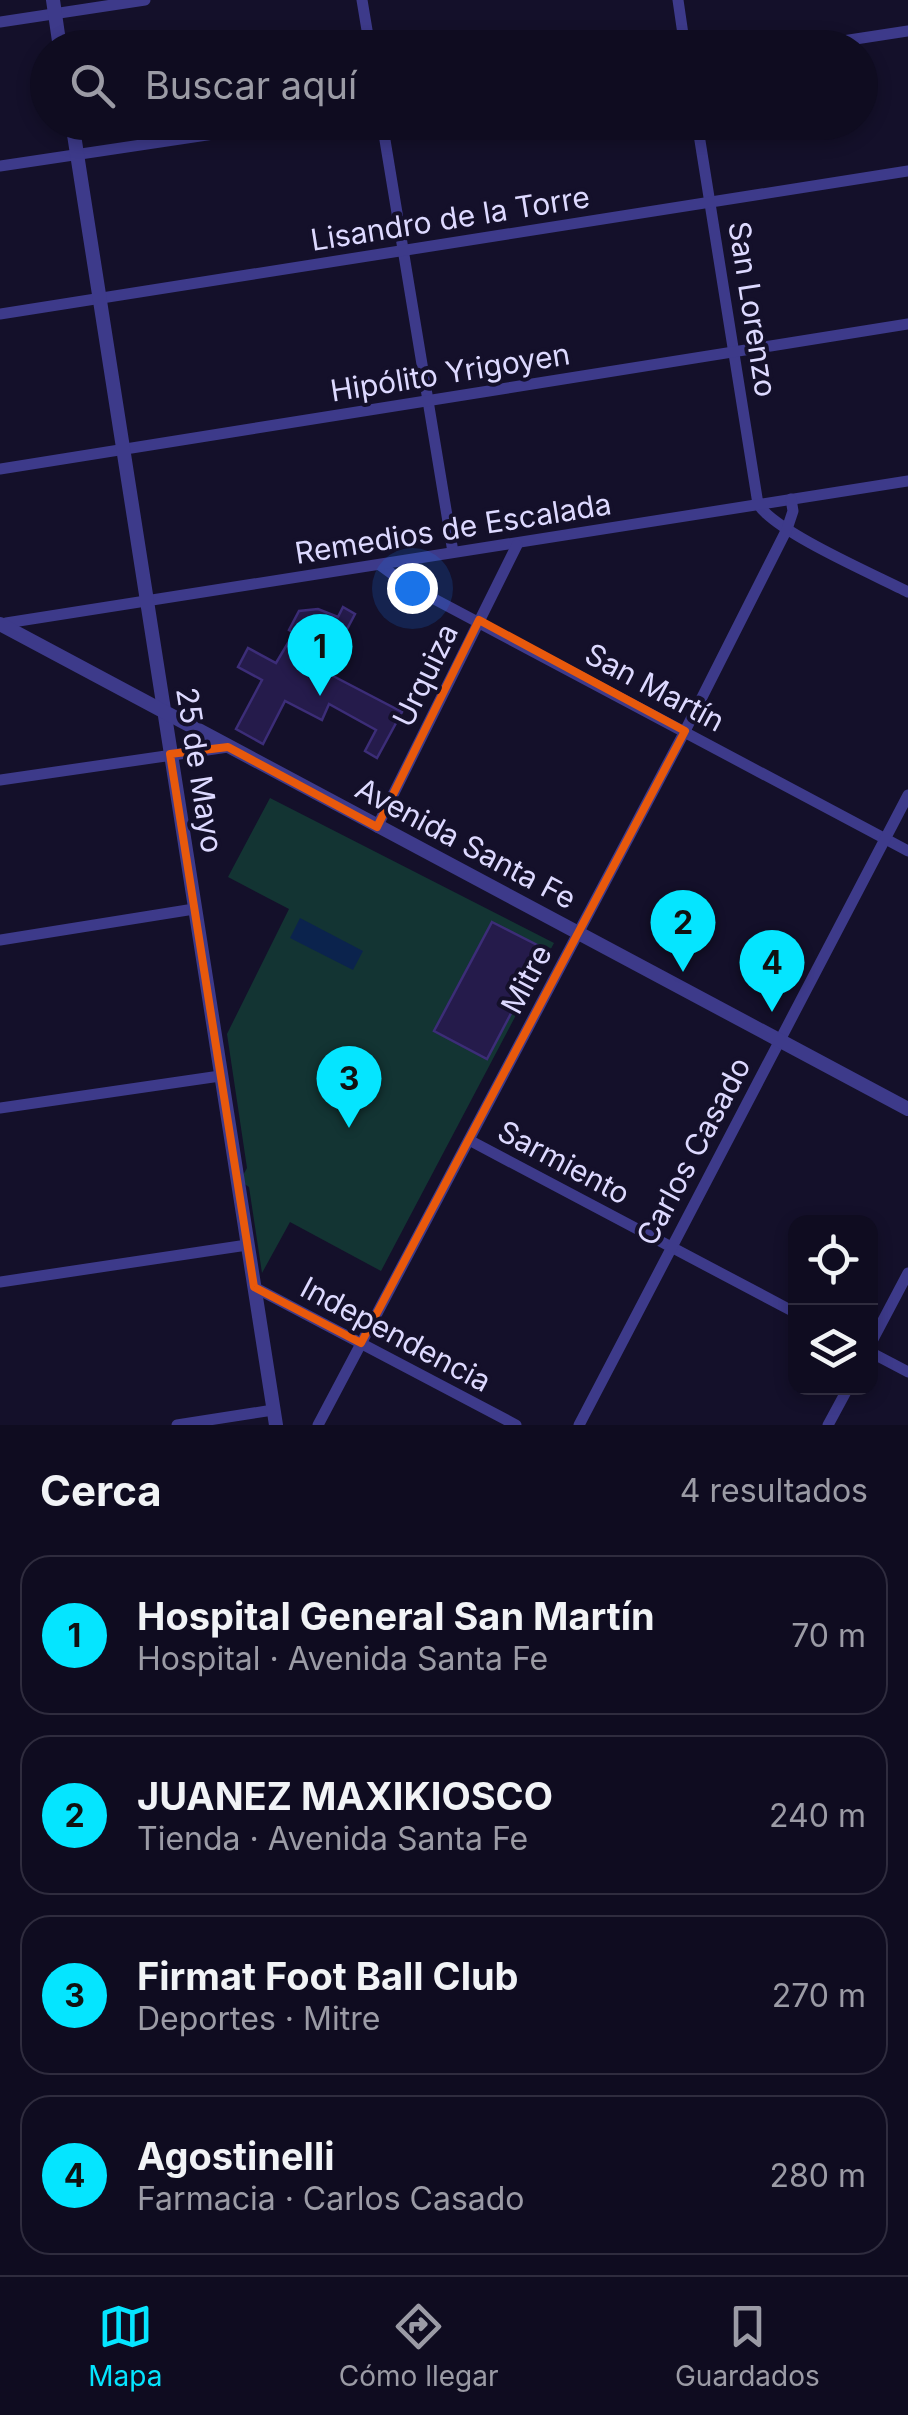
<!DOCTYPE html>
<html lang="es">
<meta charset="utf-8">
<style>
:root{--surface:#0f0c20;--page:#1d1a2d;--text:#f1f3f6;--muted:#9b9ba5;--line:#2f2c3e;--accent:#05e5ff}
body{margin:0;font-family:Inter,sans-serif;background:var(--page);color:var(--text)}
.controls{position:absolute;right:30px;bottom:30px;display:grid;overflow:hidden;border-radius:20px;box-shadow:0 5px 15px #0003}
.controls button{width:90px;height:90px;display:grid;place-items:center;padding:0;border:0;border-bottom:2px solid var(--line);background:var(--surface);color:var(--text);font:50px sans-serif}
.you{position:absolute;left:412px;top:588px;width:35px;height:35px;margin:-25px;border:8px solid #fff;border-radius:50%;background:#1a73e8;box-shadow:0 0 0 15px #1a73e833}
.badge{display:grid;place-items:center;width:65px;height:65px;border-radius:50%;background:var(--accent);color:#111;font-size:32px;font-weight:700}
.pin{position:absolute;translate:-50% -82px;filter:drop-shadow(0 2px 5px #0008)}
.pin::after{content:'';position:absolute;top:52px;width:35px;height:30px;background:inherit;clip-path:polygon(0 0,100% 0,50% 100%)}
.list{margin:0;padding:0;list-style:none}
h2{display:flex;justify-content:space-between;align-items:center;height:130px;margin:0;padding:0 40px;font-size:42px}
h2 small{font-size:32px;font-weight:400;color:var(--muted)}
.list li{display:grid;grid-template-columns:65px 1fr auto;gap:30px;align-items:center;box-sizing:border-box;height:160px;margin:0 20px 20px;padding:0 20px;border:2px solid var(--line);border-radius:30px}
.list b{display:block;font-size:38px;white-space:nowrap}
.list p{margin:0;font-size:32px;white-space:nowrap;color:var(--muted)}
.list em{font-size:32px;font-style:normal;color:var(--muted)}
.icon{flex:none;width:55px;height:55px;fill:none;stroke:currentColor;stroke-width:2;stroke-linecap:round;stroke-linejoin:round}
.map{position:relative;flex:none;width:908px;height:1425px;overflow:hidden}
.search{position:absolute;background:var(--surface);box-shadow:0 5px 15px #0003;left:30px;right:30px;top:30px;height:110px;display:flex;align-items:center;gap:25px;box-sizing:border-box;padding:0 35px;border-radius:55px;color:var(--muted);font-size:38px}
.sheet{height:850px;background:var(--surface)}
nav{display:flex;justify-content:space-around;align-items:center;box-sizing:border-box;height:140px;border-top:2px solid var(--line);background:var(--surface);font-size:28px;color:var(--muted)}
nav a{display:grid;justify-items:center;gap:5px}
nav .on{color:var(--accent)}
.map>svg:first-child{display:block}
.green{fill:#133433}
.water{fill:#0b234d}
.building{fill:#251b4b;stroke:#3c2d78;stroke-width:2.5}
.lines{fill:none;stroke-linecap:round;stroke-linejoin:round}
.minor{stroke:#3d3a8a;stroke-width:11}
.tertiary{stroke:#3d3a8a;stroke-width:14}
.marked{fill:none;stroke:#e8590c;stroke-width:8;stroke-linejoin:round}
.labels{text-anchor:middle;dominant-baseline:central;stroke-width:8;stroke-linejoin:round;paint-order:stroke}
.street-label{font-size:30px;fill:#ddd9ff;stroke:#14102a}
</style>
<div class="map">
<svg width="908" height="1425" viewBox="0 0 908 1425">
<rect width="100%" height="100%" fill="#14102a"/>
<polygon class="green" points="270,798 554,943 381,1271 290,1222 262,1273 249,1187 240,1181 247,1168 227,1034 289,909 228,877"/>
<polygon class="water" points="300,918 363,951 353,970 290,938"/>
<g class="building">
<polygon points="343,607 355,614 345,633 336,629 329,643 324,640 312,665 402,712 377,758 365,751 376,730 329,704 322,720 285,701 263,744 236,729 262,680 238,667 248,648 276,663 294,633 289,630 299,611 318,609 338,617"/>
<polygon points="492,922 545,949 487,1059 434,1031"/>
</g>
<g class="lines">
<g class="minor">
<polyline points="362,0 370,48"/>
<polyline points="678,0 685,48"/>
<polyline points="0,22 145,0"/>
<polyline points="797,48 908,31"/>
<polyline points="382,122 453,552"/>
<path d="M697 122 758 504C775 532 875 575 908 592"/>
<polyline points="0,166 294,122"/>
<polyline points="0,314 908,171"/>
<polyline points="0,469 908,324"/>
<polyline points="380,565 406,584 908,851"/>
<polyline points="6,623 908,481"/>
<polyline points="0,780 228,747"/>
<polyline points="377,827 517,545"/>
<polyline points="0,940 194,909"/>
<polyline points="0,1108 220,1076"/>
<polyline points="469,1140 796,1313"/>
<polyline points="0,1282 247,1245"/>
<polyline points="254,1287 516,1425"/>
<polyline points="870,1345 908,1273"/>
<polyline points="870,1352 908,1372"/>
<polyline points="177,1425 273,1410"/>
<polyline points="318,1425 685,731 787,529 793,511 791,499"/>
<polyline points="579,1425 908,795"/>
<polyline points="828,1425 848,1388"/>
</g>
<g class="tertiary">
<polyline points="53,0 60,48"/>
<polyline points="72,122 276,1425"/>
<polyline points="0,624 908,1109"/>
</g>
</g>
<path class="marked" d="M479 620 685 731 361 1343 254 1287 170 754 228 747 377 827Z"/>
<g class="labels">
<g class="street-label">
<text transform="translate(450 218) rotate(-9)">Lisandro de la Torre</text>
<text transform="translate(753 309) rotate(81)">San Lorenzo</text>
<text transform="translate(450 372) rotate(-9)">Hipólito Yrigoyen</text>
<text transform="translate(453 528) rotate(-9)">Remedios de Escalada</text>
<text transform="translate(425 675) rotate(-64)">Urquiza</text>
<text transform="translate(655 687) rotate(28)">San Martín</text>
<text transform="translate(200 770) rotate(81)">25 de Mayo</text>
<text transform="translate(466 843) rotate(28)">Avenida Santa Fe</text>
<text transform="translate(526 979) rotate(-62)">Mitre</text>
<text transform="translate(693 1151) rotate(-62)">Carlos Casado</text>
<text transform="translate(564 1162) rotate(28)">Sarmiento</text>
<text transform="translate(396 1334) rotate(28)">Independencia</text>
</g>
</g>
</svg>
<div class="controls">
<button><svg class="icon" aria-label="locate" viewBox="0 0 24 24"><circle cx="12" cy="12" r="6"/><path d="M12 2v4M12 18v4M2 12h4M18 12h4"/></svg></button>
<button><svg class="icon" aria-label="layers" viewBox="0 0 24 24"><path d="M12 4l9 5-9 5-9-5zM3 14l9 5 9-5"/></svg></button>
</div>
<div class="you"></div>
<div class="pin badge" style="left:320px;top:696px">1</div>
<div class="pin badge" style="left:683px;top:972px">2</div>
<div class="pin badge" style="left:349px;top:1128px">3</div>
<div class="pin badge" style="left:772px;top:1012px">4</div>
<div class="search"><svg class="icon" aria-label="search" viewBox="0 0 24 24"><circle cx="10" cy="10" r="6"/><path d="M15 15l6 6"/></svg>Buscar aquí</div>
</div>
<section class="sheet">
<h2>Cerca<small>4 resultados</small></h2>
<ul class="list">
<li><span class="badge">1</span><div><b>Hospital General San Martín</b><p>Hospital · Avenida Santa Fe</p></div><em>70 m</em></li>
<li><span class="badge">2</span><div><b>JUANEZ MAXIKIOSCO</b><p>Tienda · Avenida Santa Fe</p></div><em>240 m</em></li>
<li><span class="badge">3</span><div><b>Firmat Foot Ball Club</b><p>Deportes · Mitre</p></div><em>270 m</em></li>
<li><span class="badge">4</span><div><b>Agostinelli</b><p>Farmacia · Carlos Casado</p></div><em>280 m</em></li>
</ul>
</section>
<nav>
<a class="on"><svg class="icon" aria-label="map" viewBox="0 0 24 24"><path d="M3 6l6-2 6 2 6-2v14l-6 2-6-2-6 2zM9 4v14M15 6v14"/></svg>Mapa</a>
<a><svg class="icon" aria-label="directions" viewBox="0 0 24 24"><path d="M12 3l9 9-9 9-9-9zM9 14v-3h6M13 9l2 2-2 2"/></svg>Cómo llegar</a>
<a><svg class="icon" aria-label="saved" viewBox="0 0 24 24"><path d="M7 4h10v16l-5-4-5 4z"/></svg>Guardados</a>
</nav>
